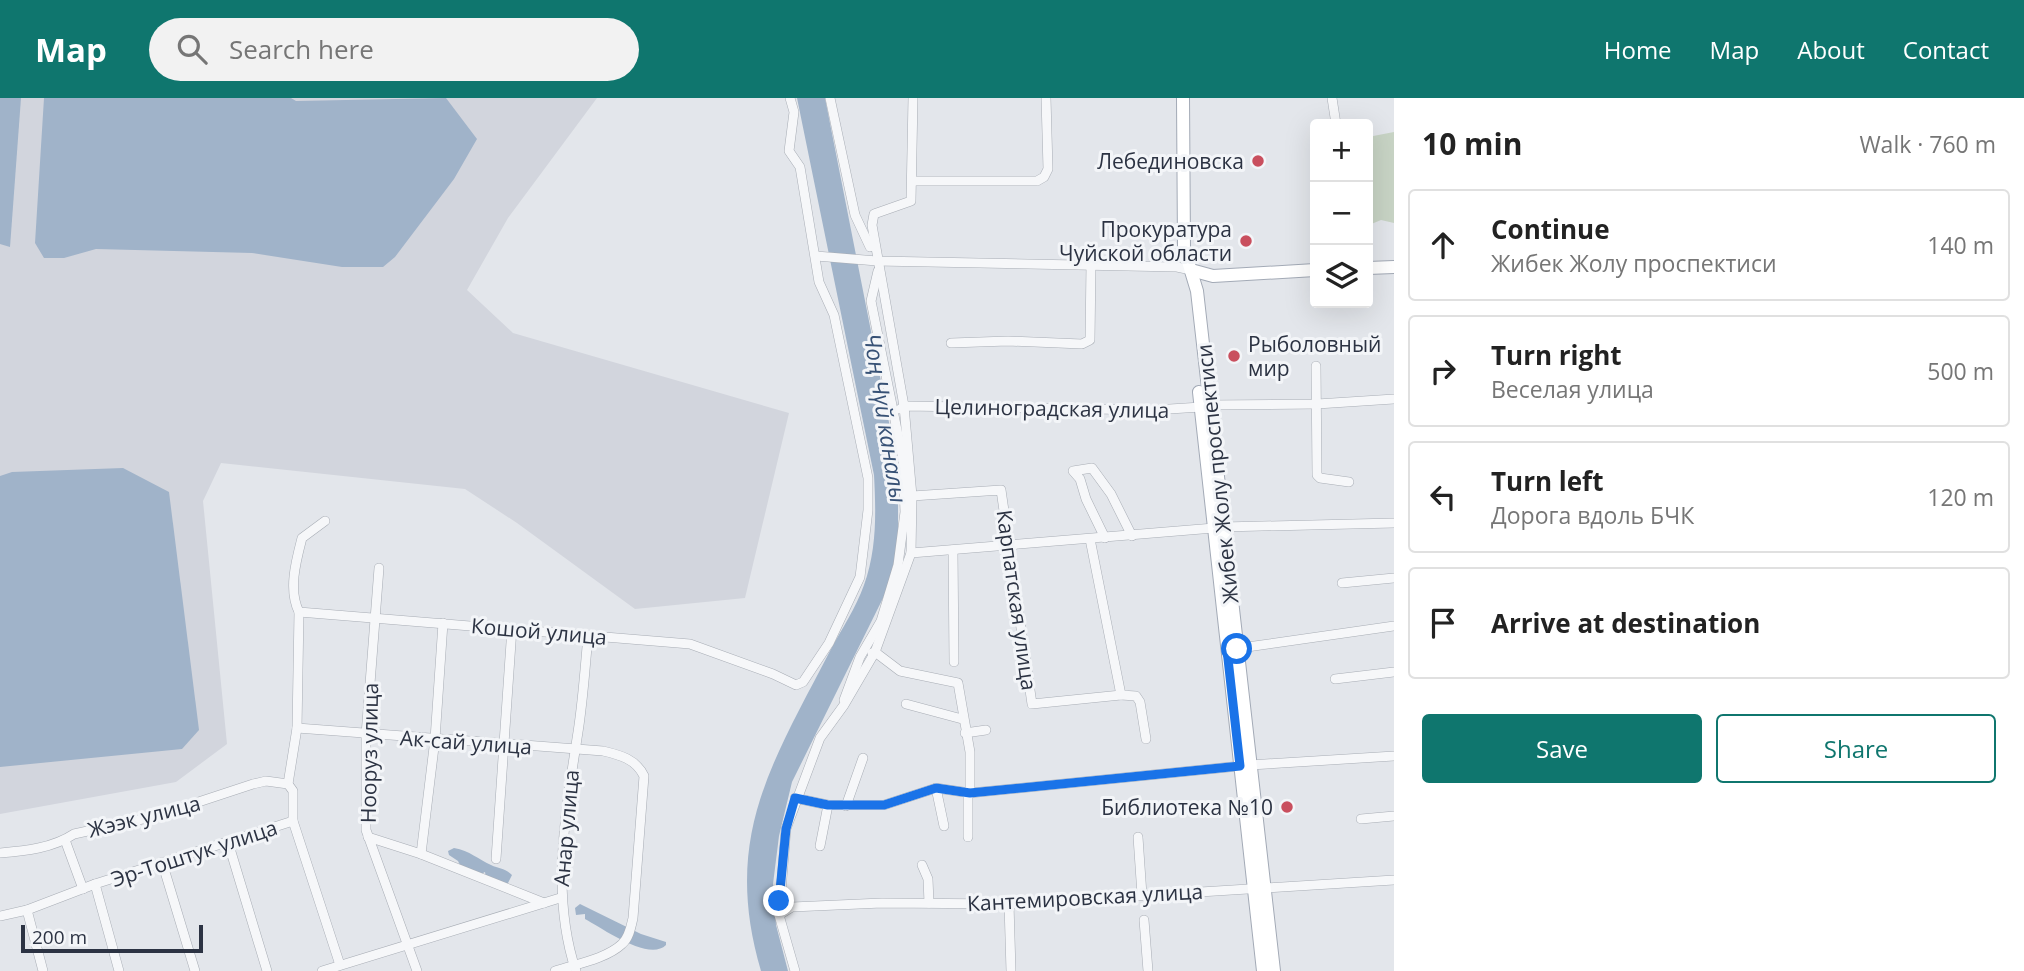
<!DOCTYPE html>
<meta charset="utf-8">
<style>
:root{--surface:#fff;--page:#f2f2f2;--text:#222;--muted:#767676;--line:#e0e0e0;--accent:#0f766e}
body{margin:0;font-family:"Open Sans",sans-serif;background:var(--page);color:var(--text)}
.controls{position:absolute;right:21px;top:21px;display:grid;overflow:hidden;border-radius:7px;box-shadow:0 7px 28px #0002}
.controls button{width:63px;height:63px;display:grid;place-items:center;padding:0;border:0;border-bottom:2px solid var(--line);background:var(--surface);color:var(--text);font:35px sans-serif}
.scale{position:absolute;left:21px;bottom:18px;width:182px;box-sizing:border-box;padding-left:7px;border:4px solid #2c3343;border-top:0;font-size:19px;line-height:24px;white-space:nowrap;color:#2c3343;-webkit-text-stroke:5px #f3f5f8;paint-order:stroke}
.stop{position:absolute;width:21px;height:21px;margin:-16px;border:5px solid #1a73e8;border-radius:50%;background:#fff}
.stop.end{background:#1a73e8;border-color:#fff;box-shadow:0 2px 7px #0008}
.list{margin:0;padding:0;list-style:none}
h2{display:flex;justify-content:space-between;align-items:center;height:91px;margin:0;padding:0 28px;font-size:30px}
h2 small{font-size:23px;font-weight:400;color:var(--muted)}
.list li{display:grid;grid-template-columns:46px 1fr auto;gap:21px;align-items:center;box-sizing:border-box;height:112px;margin:0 14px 14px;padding:0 14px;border:2px solid var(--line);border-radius:7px}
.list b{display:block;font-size:26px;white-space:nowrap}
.list p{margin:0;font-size:23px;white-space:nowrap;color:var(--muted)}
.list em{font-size:23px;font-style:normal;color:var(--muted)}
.actions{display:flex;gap:14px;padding:21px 28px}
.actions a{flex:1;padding:16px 0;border:2px solid var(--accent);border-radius:7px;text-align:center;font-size:24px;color:var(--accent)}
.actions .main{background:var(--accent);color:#fff}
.icon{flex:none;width:38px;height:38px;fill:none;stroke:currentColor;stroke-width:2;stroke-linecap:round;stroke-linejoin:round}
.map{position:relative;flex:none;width:1394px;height:873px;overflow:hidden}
header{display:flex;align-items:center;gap:42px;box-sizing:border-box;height:98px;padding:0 35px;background:var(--accent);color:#fff}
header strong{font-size:33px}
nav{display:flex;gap:38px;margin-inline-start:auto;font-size:24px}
.search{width:490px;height:63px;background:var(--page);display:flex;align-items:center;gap:18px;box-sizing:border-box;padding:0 24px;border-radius:38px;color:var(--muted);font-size:26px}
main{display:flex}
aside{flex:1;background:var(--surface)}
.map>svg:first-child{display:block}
.built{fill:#d2d5dd}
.green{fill:#c8d4c5}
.water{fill:#a0b3c9}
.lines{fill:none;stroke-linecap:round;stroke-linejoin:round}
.minor-casing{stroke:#a8adb5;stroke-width:10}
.major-casing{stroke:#a3aab6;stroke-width:14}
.minor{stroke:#f6f7f9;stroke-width:9}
.major{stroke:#fff;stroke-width:12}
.route{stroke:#1a73e8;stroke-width:9}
.poi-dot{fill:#c94f5e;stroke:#f3f5f8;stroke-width:2.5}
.labels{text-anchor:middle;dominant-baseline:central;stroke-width:6;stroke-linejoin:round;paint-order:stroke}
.poi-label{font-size:21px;fill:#2c3343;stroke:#f3f5f8;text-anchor:end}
.street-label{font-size:21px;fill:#2c3343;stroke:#f3f5f8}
.water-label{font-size:23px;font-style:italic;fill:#375175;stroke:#f3f5f8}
</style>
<header>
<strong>Map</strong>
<div class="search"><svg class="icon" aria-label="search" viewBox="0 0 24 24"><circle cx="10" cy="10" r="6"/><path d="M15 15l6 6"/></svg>Search here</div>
<nav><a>Home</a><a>Map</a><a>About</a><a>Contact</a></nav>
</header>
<main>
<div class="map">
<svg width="1394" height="873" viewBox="0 0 1394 873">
<rect width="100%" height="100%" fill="#e3e6eb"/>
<polygon class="built" points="0,0 597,0 508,120 467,192 513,235 789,315 745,500 635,511 517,425 465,391 221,365 203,403 227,646 176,684 0,716"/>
<polygon class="green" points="1394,34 1394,125 1381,122 1369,127 1368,135 1368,39"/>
<g class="water">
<polygon points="0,0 21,0 10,149 0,146"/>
<polygon points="44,0 291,0 296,3 446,0 477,41 454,81 395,159 383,169 342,169 252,155 96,151 64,160 44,160 35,145"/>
<path d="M797 0H825L898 370V448L887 492 792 684 779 738 773 786 776 827 788 873H761C722 740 771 667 830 553 841 532 856 510 864 487 877 452 876 413 874 377Z"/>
<polygon points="123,370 169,394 199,632 182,651 0,669 0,378 12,374"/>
<path d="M454 750C470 753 478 761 491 767 499 771 505 770 512 777L508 785 501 786 486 780 485 774 479 777 461 769 458 763 449 757 448 753Z"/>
<path d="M580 806 641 836 666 844V847C649 864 602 830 585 821V816L576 817 575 810Z"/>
</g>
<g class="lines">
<defs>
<g id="minor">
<polyline points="830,0 855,117 870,149"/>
<polyline points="1332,0 1336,26"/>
<polyline points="913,83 1037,83 1044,79 1048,71 1046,0"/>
<polyline points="816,158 877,163 1177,169 1191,172"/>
<polyline points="951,245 1008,243 1082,246 1090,242 1091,166"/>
<polyline points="1316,268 1317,377 1320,380 1349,384"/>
<polyline points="1209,307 1317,306 1394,301"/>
<polyline points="900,311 904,308 1154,312 1201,309"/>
<polyline points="912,398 1001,392 1032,606 1121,597"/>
<path d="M325 423 302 440C296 463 288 492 299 514L297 630 288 686 293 693V723L340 867"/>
<polyline points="1223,429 1394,425"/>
<polyline points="1105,440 1086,401 1080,381 1073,373 1092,370 1111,396 1132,438"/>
<polyline points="1090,441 1121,597 1136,598 1140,604 1146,641"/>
<polyline points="953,452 954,564"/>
<polyline points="911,455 1214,430"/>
<polyline points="379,470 366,637 366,732 417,873"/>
<polyline points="1342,485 1394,480"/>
<polyline points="299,514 690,546 773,576 796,587 803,584 829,545 860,479 868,412 868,380 834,217 819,184 800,69 789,53 794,14 790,0"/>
<polyline points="1233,551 1394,528"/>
<polyline points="872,555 875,554 900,573 958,585 970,654 970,695"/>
<polyline points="1335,581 1394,574"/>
<polyline points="844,602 860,559 881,523 898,467 905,414 903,362 871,203 878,173"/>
<polyline points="906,606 962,621"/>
<path d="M297 630 603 653C620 657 636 661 644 678L633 820C631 829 629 840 622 846 606 861 576 866 555 873"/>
<polyline points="965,635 986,632"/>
<polyline points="1250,667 1394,658"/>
<polyline points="936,690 944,728"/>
<polyline points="968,694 968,739"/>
<polyline points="795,700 828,707 884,707 936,690 970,695 1240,668"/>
<polyline points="846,708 863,660"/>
<polyline points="1361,721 1394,718"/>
<polyline points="368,739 421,756 544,805"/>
<polyline points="1138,739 1142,797"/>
<polyline points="65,742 83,791"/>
<polyline points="228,744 267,873"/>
<polyline points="820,748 828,707"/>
<path d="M0 755C25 753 53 750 74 736L156 718 253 686 266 683 288 686"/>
<polyline points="421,756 435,641 443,525"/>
<polyline points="496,761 512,530"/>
<polyline points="162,764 195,873"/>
<polyline points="922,767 928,781 929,805"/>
<polyline points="95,786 119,873"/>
<polyline points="1009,806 1011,873"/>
<polyline points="27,812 43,873"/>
<polyline points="779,817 792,809 882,805 1009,806 1394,782"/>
<polyline points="0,818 27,812 95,786 293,723"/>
<polyline points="1144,822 1148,873"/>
<polyline points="322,873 560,800"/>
<path d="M576 873C550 796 566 712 578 634 583 602 585 570 588 538"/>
<polyline points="795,873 779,817 786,731 820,640 844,607 875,554 911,455 912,398 904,308 872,127 874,116 911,103 913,0"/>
</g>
<g id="major">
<polyline points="1183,0 1184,150 1197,193 1274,873"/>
<polyline points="1368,170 1394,169"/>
<polyline points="1191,172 1213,178 1315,172"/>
<polyline points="1199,294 1263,873"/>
</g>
</defs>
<use href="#minor" class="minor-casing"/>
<use href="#major" class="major-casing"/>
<use href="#minor" class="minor"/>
<use href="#major" class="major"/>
</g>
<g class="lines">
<polyline class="route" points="779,803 786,731 795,700 828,707 884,707 936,690 970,695 1240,668 1227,552 1237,551"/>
</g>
<g class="poi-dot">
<circle cx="1258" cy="63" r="7"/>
<circle cx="1246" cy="143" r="7"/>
<circle cx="1234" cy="258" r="7"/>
<circle cx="1287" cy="709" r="7"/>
</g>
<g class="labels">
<g class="poi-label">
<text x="1244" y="63">Лебединовска</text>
<text x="1232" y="131">Прокуратура<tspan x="1232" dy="24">Чуйской области</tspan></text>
<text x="1248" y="246" text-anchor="start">Рыболовный<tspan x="1248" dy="24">мир</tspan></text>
<text x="1273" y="709">Библиотека №10</text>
</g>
<g class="street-label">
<text transform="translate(1052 310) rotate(1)">Целиноградская улица</text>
<text transform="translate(1217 376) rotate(-96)">Жибек Жолу проспектиси</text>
<text transform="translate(1017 502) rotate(82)">Карпатская улица</text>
<text transform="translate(539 533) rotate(5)">Кошой улица</text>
<text transform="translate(466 644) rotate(4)">Ак-сай улица</text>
<text transform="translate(369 655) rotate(-89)">Нооруз улица</text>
<text transform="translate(144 718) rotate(-14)">Жээк улица</text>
<text transform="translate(566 730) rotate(-85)">Анар улица</text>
<text transform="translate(194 755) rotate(-18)">Эр-Тоштук улица</text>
<text transform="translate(1085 799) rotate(-3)">Кантемировская улица</text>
</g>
<g class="water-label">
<text transform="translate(886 320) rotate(81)">Чоң Чүй каналы</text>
</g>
</g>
</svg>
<div class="controls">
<button>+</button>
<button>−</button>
<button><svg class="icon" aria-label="layers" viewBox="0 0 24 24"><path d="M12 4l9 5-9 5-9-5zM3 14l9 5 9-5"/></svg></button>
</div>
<div class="scale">200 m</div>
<div class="stop" style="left:1237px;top:551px"></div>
<div class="stop end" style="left:779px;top:803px"></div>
</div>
<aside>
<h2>10 min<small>Walk · 760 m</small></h2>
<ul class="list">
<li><svg class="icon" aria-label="ahead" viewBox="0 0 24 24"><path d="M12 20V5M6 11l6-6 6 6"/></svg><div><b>Continue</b><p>Жибек Жолу проспектиси</p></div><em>140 m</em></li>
<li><svg class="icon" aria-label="right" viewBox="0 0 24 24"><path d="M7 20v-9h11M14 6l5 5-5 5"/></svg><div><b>Turn right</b><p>Веселая улица</p></div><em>500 m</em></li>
<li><svg class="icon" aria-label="left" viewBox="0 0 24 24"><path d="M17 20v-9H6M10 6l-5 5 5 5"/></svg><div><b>Turn left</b><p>Дорога вдоль БЧК</p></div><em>120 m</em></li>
<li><svg class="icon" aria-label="arrive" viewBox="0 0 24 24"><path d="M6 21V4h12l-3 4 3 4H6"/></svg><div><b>Arrive at destination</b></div></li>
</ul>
<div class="actions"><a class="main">Save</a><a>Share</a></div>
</aside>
</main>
